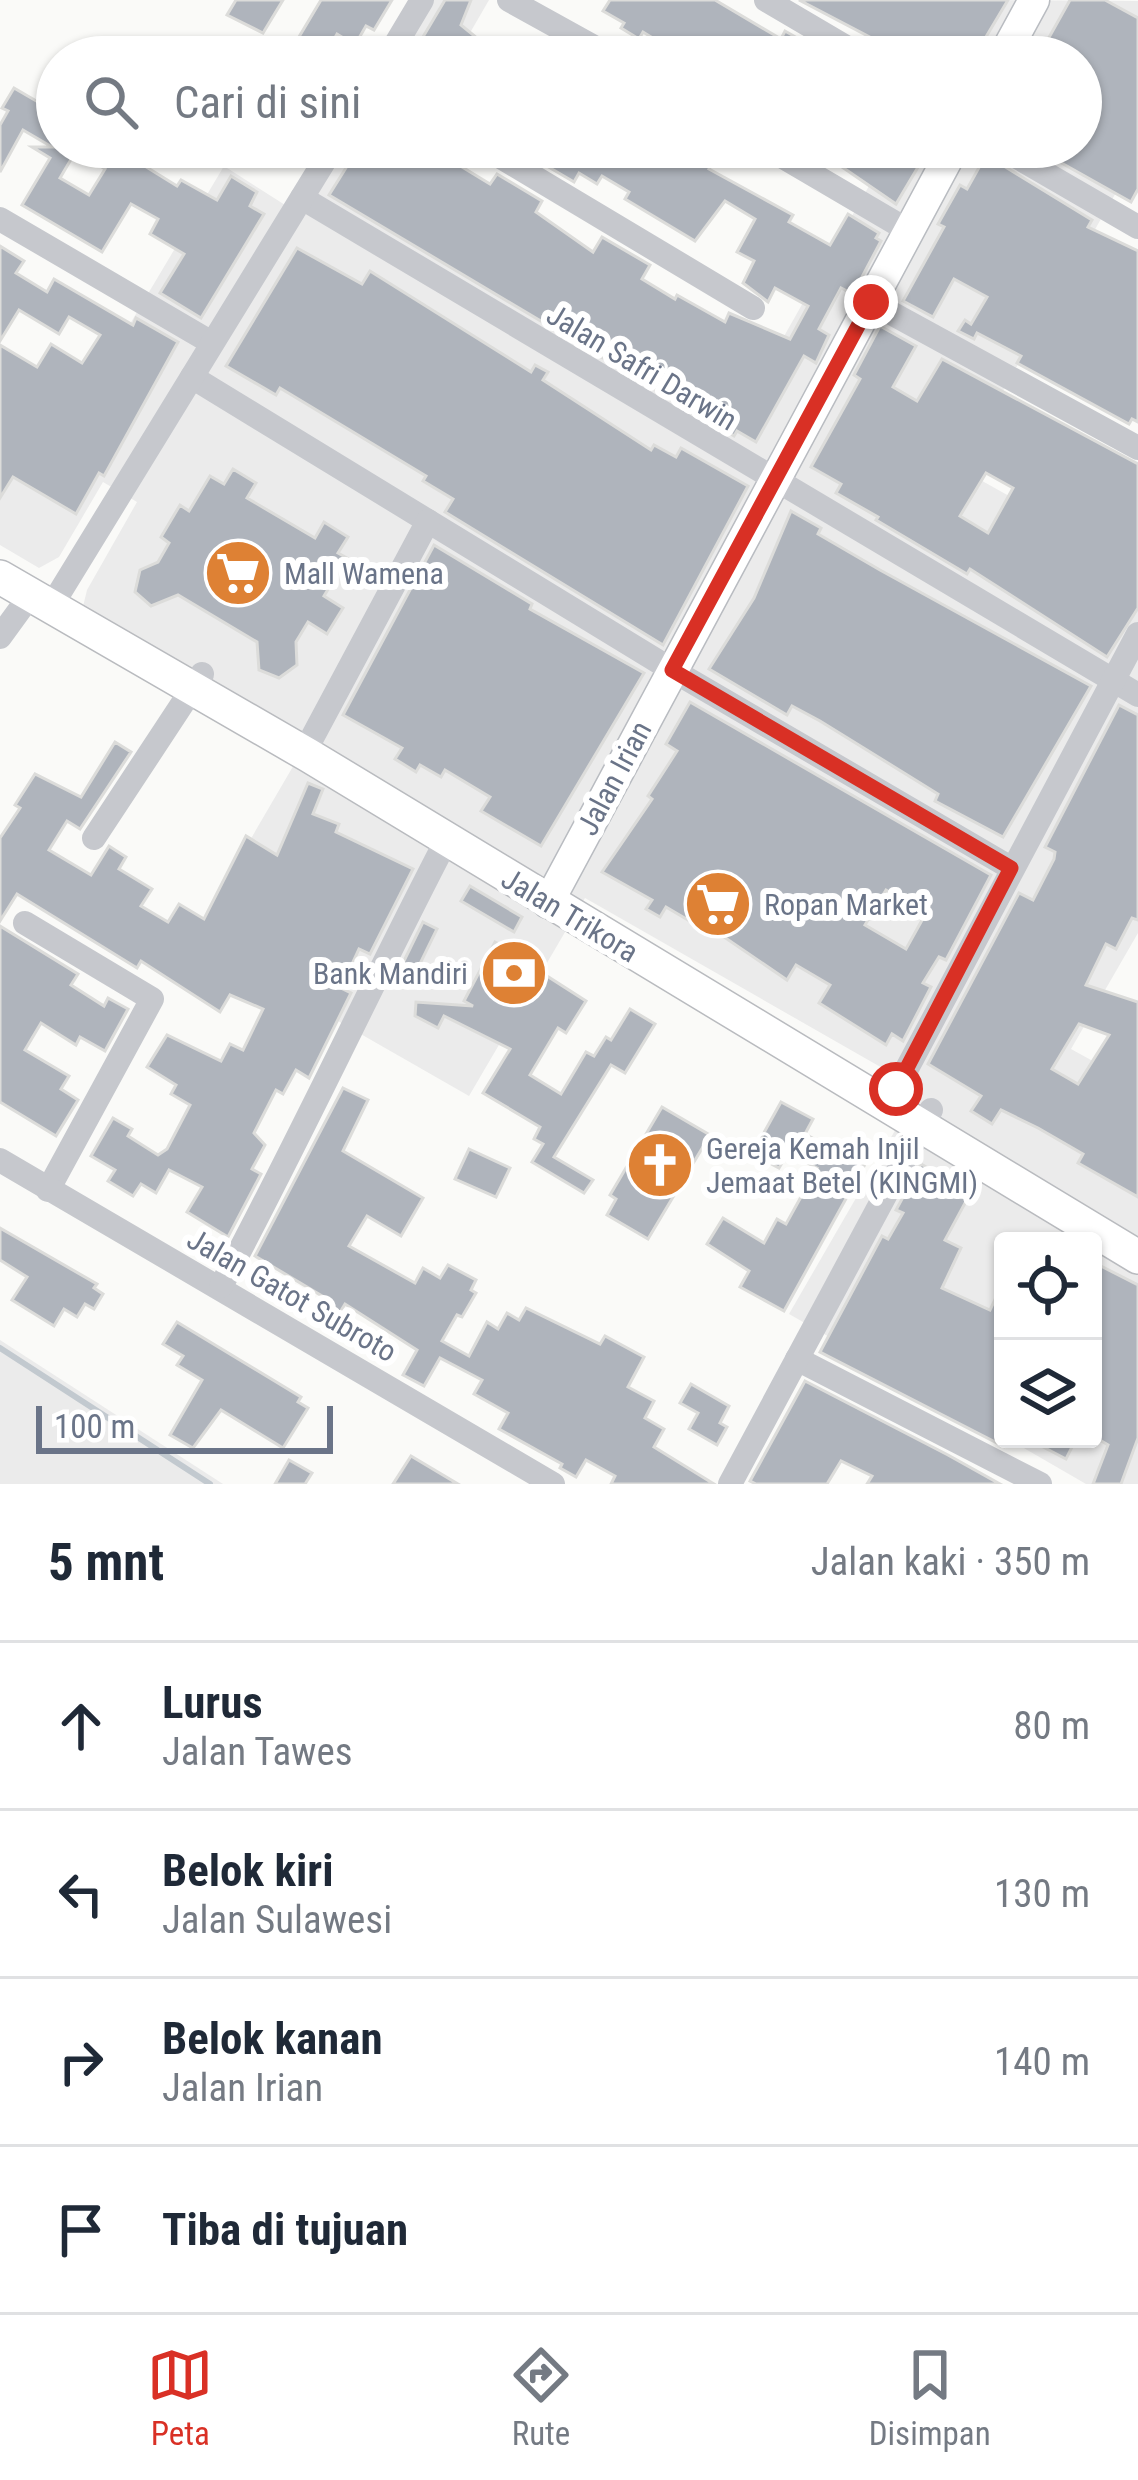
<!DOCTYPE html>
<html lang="id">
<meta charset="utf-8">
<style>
:root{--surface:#fff;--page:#f2f2f3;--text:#1f2937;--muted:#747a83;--line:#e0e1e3;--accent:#d93025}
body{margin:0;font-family:"Roboto Condensed",sans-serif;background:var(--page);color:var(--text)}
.controls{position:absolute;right:36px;bottom:36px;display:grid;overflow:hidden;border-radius:12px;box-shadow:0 3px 9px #0004}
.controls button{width:108px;height:108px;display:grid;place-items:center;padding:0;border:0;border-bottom:3px solid var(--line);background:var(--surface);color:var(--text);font:60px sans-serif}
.scale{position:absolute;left:36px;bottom:30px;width:297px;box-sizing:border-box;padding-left:12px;border:6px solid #6a7488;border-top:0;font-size:33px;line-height:42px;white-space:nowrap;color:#6a7488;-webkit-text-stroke:9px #fff;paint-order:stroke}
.stop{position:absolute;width:36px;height:36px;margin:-27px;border:9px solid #d93025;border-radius:50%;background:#fff}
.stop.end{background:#d93025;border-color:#fff;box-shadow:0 3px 12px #0008}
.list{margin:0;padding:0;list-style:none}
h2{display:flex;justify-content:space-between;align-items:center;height:156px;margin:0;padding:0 48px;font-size:51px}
h2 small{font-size:39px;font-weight:400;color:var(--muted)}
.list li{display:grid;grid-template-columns:78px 1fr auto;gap:36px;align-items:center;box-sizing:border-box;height:168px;padding:0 48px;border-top:3px solid var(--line)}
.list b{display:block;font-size:45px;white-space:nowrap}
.list p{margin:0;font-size:39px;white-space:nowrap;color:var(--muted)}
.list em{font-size:39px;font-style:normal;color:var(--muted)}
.icon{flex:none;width:66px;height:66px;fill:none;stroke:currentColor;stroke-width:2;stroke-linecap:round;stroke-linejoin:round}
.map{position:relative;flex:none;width:1138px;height:1484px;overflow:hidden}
.search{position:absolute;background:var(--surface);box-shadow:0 3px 9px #0004;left:36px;right:36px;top:36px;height:132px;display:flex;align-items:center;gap:30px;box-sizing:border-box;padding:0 42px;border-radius:66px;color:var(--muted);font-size:45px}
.sheet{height:828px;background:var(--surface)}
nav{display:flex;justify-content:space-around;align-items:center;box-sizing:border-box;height:168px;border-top:3px solid var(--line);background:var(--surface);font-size:33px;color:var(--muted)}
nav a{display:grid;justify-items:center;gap:6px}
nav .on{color:var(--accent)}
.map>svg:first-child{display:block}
.built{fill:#ebebeb}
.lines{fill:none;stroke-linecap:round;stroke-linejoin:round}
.stream{stroke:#c2c9cf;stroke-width:6}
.building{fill:#afb4bc;stroke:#dcdcda;stroke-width:3;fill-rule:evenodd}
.major-casing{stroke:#b9bcc1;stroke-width:33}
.highway-casing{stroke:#b9bbbf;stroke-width:36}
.minor{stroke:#c6c8cd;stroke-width:24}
.major{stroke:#fff;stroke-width:30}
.highway{stroke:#fff;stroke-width:33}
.route{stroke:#d93025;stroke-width:15}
.labels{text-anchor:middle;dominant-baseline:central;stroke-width:12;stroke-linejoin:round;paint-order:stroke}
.street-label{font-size:30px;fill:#6a7488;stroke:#fff}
.poi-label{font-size:30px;fill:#6a7488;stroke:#fff;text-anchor:start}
</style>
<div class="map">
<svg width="1138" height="1484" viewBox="0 0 1138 1484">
<rect width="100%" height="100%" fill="#fafaf8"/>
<g class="built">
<polygon points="431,0 489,0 456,57 398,57"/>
<polygon points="978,0 1138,1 1138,154 959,468 1138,568 1138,933 1071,1049 1138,1086 1138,1484 1086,1484 1008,1439 1093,1439 1093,1241 1003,1241 1003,1436 789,1314 919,1089 585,898 469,1096 193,938 302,751 80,619 87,590 137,502 103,482 59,557 39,568 0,545 0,419 55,450 224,166 304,217 345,147 404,147 748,400 891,147 1081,147 1081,57 944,57"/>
<polygon points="0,1340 223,1484 0,1484"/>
</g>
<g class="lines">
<polyline class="stream" points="0,1348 210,1484"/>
</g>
<g class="building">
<polygon points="236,0 283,0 263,33 227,15"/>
<polygon points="321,0 392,0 374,30 366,26 355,45 337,34 324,57 287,57"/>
<polygon points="445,0 471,0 461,25 500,57 411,57"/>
<polygon points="610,0 715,0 781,39 785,31 820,51 817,57 684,57 643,32 639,39 621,28 624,23 603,11"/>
<polygon points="799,0 1008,0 974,57 908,57"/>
<polygon points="1070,0 1105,0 1138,18 1138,189 1131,202 1033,147 1081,147 1081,57 1038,57"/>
<path d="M14 88 57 113V147H114L177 186 181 180 217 200 231 176 257 192 250 206 264 214 201 318 160 293 184 254 150 234 158 219 131 204 102 252 22 205 50 158 32 147H52L23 130 0 172V125L8 111 2 108ZM76 151 105 169 89 195 60 178Z"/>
<polygon points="359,147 457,147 449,159 490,184 497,174 542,201 536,212 593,252 602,237 650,265 642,279 675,299 677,295 725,322 729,313 790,339 808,306 775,288 768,302 743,283 754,261 737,252 755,219 725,201 695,241 625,199 629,192 602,176 597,184 579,173 574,182 535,159 542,147 677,147 713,163 709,169 793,215 789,222 830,245 848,214 879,233 876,238 881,241 853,294 841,288 819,329 829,335 816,363 804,356 756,442 737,431 734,436 329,195"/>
<polygon points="835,147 930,147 896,204 829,158"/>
<polygon points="986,155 1092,220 1088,227 1138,251 1138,422 1132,419 1129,424 1017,363 1021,356 977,333 974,339 958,331 965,320 971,324 987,297 954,279 933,317 903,301 944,227 938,224 960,185 967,189"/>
<polygon points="0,246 24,261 16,273 47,292 54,279 133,325 136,318 178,342 104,476 99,473 76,514 13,477 0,498 0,345 37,367 51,344 82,363 100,335 69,317 59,334 19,310 0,341"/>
<polygon points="297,248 362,284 370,271 531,372 535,365 548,372 543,380 651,450 654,445 676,457 681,448 748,486 663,645 445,512 453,499 423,481 426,476 280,388 276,395 226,366"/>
<path d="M880 326 916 346 893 387 917 401 942 359 1138 464V608L1107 657 970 569 967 574 876 520 878 517 836 493 841 484 811 467 860 379 854 375ZM986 473 1013 488 988 533 960 516Z"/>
<polygon points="233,469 256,483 247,498 315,538 324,522 348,537 338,553 347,558 324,596 343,608 327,634 308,622 296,642 297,665 279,678 259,670 257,642 178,595 151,606 135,592 140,570 158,562 169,543 161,537 180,505 189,511 210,476 224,484"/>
<polygon points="791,511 821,528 818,534 880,570 1091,686 1003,837 935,801 938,794 820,721 792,706 787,715 709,669 754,598"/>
<polygon points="434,545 532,604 530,609 644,673 541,846 481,811 490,797 445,770 441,777 420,765 416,772 395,759 402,748 343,715"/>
<path d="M690 702 991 875 946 960 939 957 923 983 931 987 903 1041 892 1034 886 1045 819 1003 830 985 796 965 787 980 708 926 705 930 666 907 660 917 646 909 652 900 602 872 652 799 648 796 677 751 666 744ZM886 890 926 913 906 949 865 925Z"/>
<path d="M1119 705 1138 715V920L1132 918 1116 949 1106 944 1086 985 1138 1002V1197L1078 1163 1083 1154 1038 1128 1001 1110 992 1124 971 1111 981 1096 928 1064 1019 893 1033 900 1054 859 1055 852 1045 847ZM1079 1024 1109 1035 1078 1084 1052 1069Z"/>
<polygon points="115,742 131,752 80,829 67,821 49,850 91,875 109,846 126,857 119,869 152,889 141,906 168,922 179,904 204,919 246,836 277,855 308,783 323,789 313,814 339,824 336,832 413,869 370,954 359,949 341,988 351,993 309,1078 296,1070 283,1094 276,1090 254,1133 265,1145 252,1169 261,1174 228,1237 187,1212 202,1187 169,1170 156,1193 141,1184 133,1196 108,1181 115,1170 91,1156 113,1118 132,1129 128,1136 158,1155 167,1149 190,1105 171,1094 176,1085 147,1067 167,1035 221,1061 230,1044 243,1050 263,1009 230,995 220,1012 141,961 137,968 17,894 0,921 0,838 20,808 15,805 35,774 81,797"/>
<polygon points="470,886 522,917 514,932 461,901"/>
<polygon points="423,922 437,929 414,976 400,969"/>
<polygon points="0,926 78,974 71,985 104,1006 108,998 128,1009 105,1051 80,1037 76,1045 41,1023 25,1050 69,1076 61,1089 78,1100 56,1136 0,1102"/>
<polygon points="495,942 536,963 533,967 586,1001 566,1033 558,1028 530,1075 561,1094 586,1052 594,1056 606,1037 611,1040 630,1009 655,1024 625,1073 611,1065 554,1157 593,1180 584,1193 532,1162 543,1144 534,1139 540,1127 483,1093 510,1049 444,1016 438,1028 415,1016 416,1002 473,1006 464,1001"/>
<polygon points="343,1088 368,1100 343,1151 423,1198 401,1236 367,1216 349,1246 415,1283 423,1268 440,1278 448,1265 476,1280 471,1290 476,1293 462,1317 457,1315 442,1341 469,1356 487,1322 498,1329 507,1313 519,1320 526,1308 600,1344 605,1336 644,1357 628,1387 654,1401 645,1418 664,1429 654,1447 714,1484 611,1484 615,1476 586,1460 576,1477 560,1468 562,1464 499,1429 508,1413 474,1394 482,1380 440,1358 424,1386 403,1375 417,1350 345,1304 339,1314 318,1301 322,1296 255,1256"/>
<polygon points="781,1102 813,1119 805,1134 864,1166 784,1311 740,1287 749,1271 707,1244 723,1218 764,1243 777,1219 786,1224 817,1168 788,1153 779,1168 760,1158 769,1142 761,1138"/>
<polygon points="662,1107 710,1135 648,1239 607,1215 616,1199 610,1195"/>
<polygon points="469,1149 510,1168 496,1197 455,1179"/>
<polygon points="921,1164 971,1192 945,1240 961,1248 942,1288 990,1310 1003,1283 1003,1446 820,1352 882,1236 888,1239 903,1213 896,1210"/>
<polygon points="0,1228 97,1284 94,1288 103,1294 94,1309 85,1304 77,1317 64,1309 54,1326 12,1300 27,1277 0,1260"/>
<polygon points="1093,1262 1138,1285 1138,1438 1121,1484 1093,1484 1108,1445 1093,1436"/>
<polygon points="177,1322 301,1397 298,1402 308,1408 283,1448 221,1410 193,1448 170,1435 202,1380 177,1365 183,1356 163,1344"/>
<polygon points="805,1381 948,1455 1000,1484 867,1484 872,1476 841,1461 827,1484 756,1484 750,1481"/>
<polygon points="691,1384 729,1406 720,1423 727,1427 717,1445 689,1429 698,1413 680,1403"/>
<polygon points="1028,1439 1076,1439 1066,1459"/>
<polygon points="411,1456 458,1484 393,1484"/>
<polygon points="289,1460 312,1473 305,1484 275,1484"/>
</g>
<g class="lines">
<defs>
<g id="major">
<polyline points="1003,57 1034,0"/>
<polyline points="548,903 954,147"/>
</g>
<polyline id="highway" points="0,577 308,755 1138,1257"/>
</defs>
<use href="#major" class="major-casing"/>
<use href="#highway" class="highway-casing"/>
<g class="minor">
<polyline points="509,0 612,57"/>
<polyline points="766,0 863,57"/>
<polyline points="388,57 422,0"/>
<polyline points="484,147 753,308"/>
<polyline points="766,147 909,231"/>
<polyline points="1000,147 1138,227"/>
<polyline points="302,198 1138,695"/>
<polyline points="0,219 212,343"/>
<polyline points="871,302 1138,448"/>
<polyline points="192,377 672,670 1011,868"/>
<polyline points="52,605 333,147"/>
<polyline points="0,637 32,593"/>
<polyline points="312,738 428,521"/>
<polyline points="94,838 202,674"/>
<polyline points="25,923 152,999 48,1190"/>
<polyline points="886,1108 1138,634"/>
<polyline points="0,1160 553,1484"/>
<path d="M221 1286C300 1139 369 989 446 841"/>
<polyline points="797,1359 1040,1484"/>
<polyline points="730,1484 931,1110"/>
</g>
<use href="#major" class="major"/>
<use href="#highway" class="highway"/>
</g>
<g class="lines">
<polyline class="route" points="871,302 672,670 1011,868 896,1089"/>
</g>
<defs>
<symbol id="supermarket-disc" viewBox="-11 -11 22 22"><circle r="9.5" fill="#de8134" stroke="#fff"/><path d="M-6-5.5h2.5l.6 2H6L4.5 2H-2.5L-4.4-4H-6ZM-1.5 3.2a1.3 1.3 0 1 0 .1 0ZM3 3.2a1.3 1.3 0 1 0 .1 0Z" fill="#fff"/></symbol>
<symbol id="bank-disc" viewBox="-11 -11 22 22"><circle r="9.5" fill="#de8134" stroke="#fff"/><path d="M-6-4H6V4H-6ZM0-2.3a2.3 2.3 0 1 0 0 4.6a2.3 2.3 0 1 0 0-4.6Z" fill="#fff"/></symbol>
<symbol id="church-disc" viewBox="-11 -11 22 22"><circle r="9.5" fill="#de8134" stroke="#fff"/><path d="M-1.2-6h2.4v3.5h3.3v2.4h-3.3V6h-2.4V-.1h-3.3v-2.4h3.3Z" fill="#fff"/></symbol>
</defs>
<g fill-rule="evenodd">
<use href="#supermarket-disc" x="200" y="535" width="76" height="76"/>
<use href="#supermarket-disc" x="680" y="866" width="76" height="76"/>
<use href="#bank-disc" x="476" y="935" width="76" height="76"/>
<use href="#church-disc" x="622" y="1127" width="76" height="76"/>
</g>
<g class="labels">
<g class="street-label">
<text transform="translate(642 367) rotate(31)">Jalan Safri Darwin</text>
<text transform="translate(614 778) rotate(-62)">Jalan Irian</text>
<text transform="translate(570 915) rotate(31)">Jalan Trikora</text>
<text transform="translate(292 1295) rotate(30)">Jalan Gatot Subroto</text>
</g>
<g class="poi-label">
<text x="284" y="573">Mall Wamena</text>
<text x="764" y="904">Ropan Market</text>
<text x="468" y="973" text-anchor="end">Bank Mandiri</text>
<text x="706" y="1148">Gereja Kemah Injil<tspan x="706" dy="34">Jemaat Betel (KINGMI)</tspan></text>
</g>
</g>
</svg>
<div class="controls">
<button><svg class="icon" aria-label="locate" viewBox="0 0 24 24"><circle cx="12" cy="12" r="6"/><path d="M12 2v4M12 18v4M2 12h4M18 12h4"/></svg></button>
<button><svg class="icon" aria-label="layers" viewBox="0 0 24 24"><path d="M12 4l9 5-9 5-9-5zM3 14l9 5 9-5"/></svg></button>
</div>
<div class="scale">100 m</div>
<div class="stop" style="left:896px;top:1089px"></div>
<div class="stop end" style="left:871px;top:302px"></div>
<div class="search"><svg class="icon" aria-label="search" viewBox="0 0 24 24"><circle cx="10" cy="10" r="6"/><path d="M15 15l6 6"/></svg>Cari di sini</div>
</div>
<section class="sheet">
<h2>5 mnt<small>Jalan kaki · 350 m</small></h2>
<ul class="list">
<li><svg class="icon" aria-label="ahead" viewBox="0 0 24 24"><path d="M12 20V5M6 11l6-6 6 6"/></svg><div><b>Lurus</b><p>Jalan Tawes</p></div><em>80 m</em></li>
<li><svg class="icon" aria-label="left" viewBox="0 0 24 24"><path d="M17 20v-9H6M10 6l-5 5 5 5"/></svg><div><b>Belok kiri</b><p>Jalan Sulawesi</p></div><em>130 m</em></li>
<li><svg class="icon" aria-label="right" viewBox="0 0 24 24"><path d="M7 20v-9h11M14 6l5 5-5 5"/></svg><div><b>Belok kanan</b><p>Jalan Irian</p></div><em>140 m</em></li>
<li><svg class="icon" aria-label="arrive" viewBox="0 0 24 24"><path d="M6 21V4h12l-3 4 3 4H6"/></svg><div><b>Tiba di tujuan</b></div></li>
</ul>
</section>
<nav>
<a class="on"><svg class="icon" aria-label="map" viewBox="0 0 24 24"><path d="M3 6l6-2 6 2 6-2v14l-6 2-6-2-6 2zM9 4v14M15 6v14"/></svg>Peta</a>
<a><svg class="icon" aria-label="directions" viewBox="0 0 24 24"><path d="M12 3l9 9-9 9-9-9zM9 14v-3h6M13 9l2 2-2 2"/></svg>Rute</a>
<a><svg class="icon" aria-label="saved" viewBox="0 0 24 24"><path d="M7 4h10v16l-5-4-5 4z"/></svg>Disimpan</a>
</nav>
